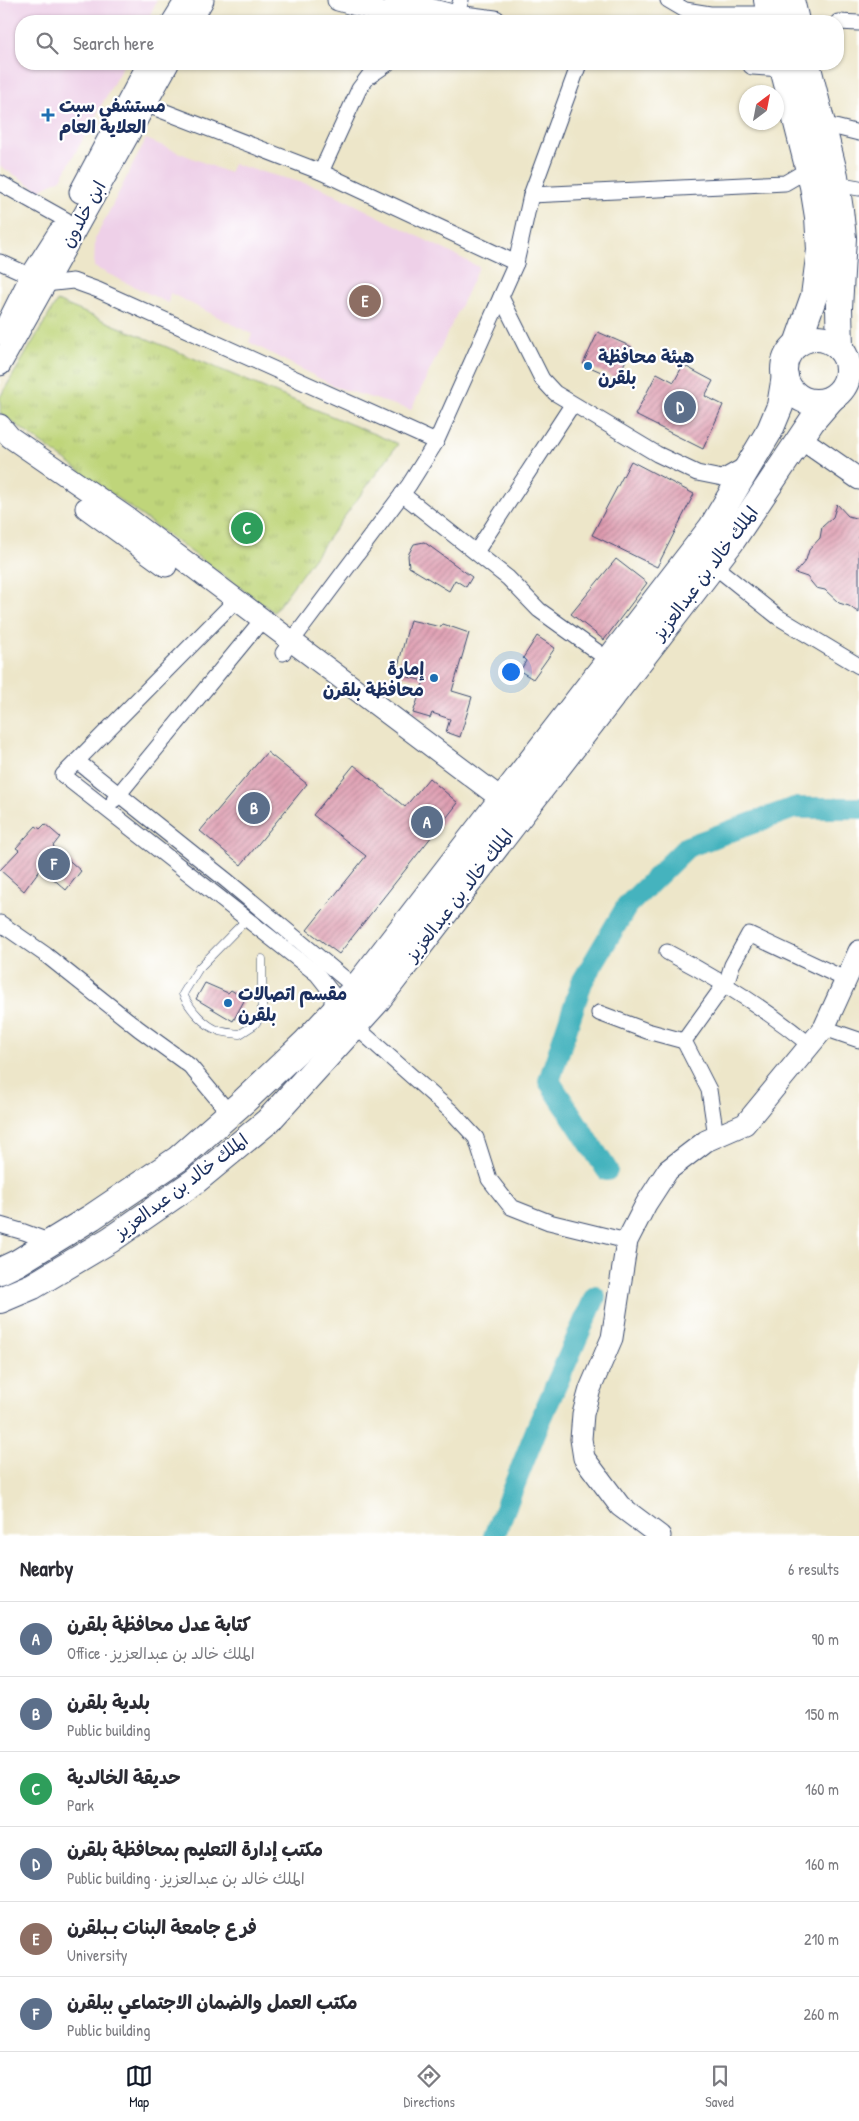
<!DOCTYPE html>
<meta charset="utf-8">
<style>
:root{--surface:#fff;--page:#f7f7f7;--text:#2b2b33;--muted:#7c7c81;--line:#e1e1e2;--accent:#111827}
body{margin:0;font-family:"Patrick Hand","Playpen Sans Arabic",sans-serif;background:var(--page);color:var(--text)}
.compass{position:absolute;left:739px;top:85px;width:45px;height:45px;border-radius:50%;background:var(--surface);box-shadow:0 1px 4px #0004;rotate:32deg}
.you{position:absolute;left:510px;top:671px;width:18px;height:18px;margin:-12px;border:4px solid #fff;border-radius:50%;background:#1a73e8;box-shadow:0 0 0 8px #1a73e833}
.badge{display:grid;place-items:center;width:32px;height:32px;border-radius:50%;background:var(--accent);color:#fff;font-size:16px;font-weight:700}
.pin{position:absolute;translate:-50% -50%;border:2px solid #fff;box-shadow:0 1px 5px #0006}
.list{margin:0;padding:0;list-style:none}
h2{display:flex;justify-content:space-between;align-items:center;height:65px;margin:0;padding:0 20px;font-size:21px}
h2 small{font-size:16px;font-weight:400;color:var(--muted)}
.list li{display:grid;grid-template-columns:32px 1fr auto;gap:15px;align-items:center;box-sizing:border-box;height:75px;padding:0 20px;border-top:1px solid var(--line)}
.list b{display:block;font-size:19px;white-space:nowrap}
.list p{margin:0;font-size:16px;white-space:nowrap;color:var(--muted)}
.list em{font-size:16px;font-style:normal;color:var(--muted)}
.icon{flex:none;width:28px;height:28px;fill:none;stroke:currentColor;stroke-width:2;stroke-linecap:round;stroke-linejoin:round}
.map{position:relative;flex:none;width:859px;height:1536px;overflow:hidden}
.search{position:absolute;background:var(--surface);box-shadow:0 1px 4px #0004;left:15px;right:15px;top:15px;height:55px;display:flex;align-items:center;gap:12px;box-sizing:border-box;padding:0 18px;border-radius:20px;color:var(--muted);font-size:19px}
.sheet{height:515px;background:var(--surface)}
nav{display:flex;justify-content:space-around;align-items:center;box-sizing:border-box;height:70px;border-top:1px solid var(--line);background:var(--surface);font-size:14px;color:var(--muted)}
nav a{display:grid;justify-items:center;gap:2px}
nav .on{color:var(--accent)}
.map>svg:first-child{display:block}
.built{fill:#eed0e8}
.park{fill:url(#park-tufts);stroke:#6d826c}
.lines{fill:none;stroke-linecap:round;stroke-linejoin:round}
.river{stroke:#44b3be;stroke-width:22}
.building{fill:url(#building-hatch)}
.lane-casing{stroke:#3a4a6e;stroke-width:9}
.street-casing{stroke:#3a4a6e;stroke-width:17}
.secondary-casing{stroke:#3a4a6e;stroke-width:23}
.highway-casing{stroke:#3a4a6e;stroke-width:28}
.lane{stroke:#fff;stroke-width:8}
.street{stroke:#fff;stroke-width:15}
.secondary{stroke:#fff;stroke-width:21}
.highway{stroke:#fff;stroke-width:26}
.poi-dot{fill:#1f6fb2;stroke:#fff;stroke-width:2}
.labels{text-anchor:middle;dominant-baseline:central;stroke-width:4.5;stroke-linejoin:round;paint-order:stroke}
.poi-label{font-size:18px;font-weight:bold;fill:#1b2f5e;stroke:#fff;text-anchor:start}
.street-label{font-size:18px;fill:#1b2f5e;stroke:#fff}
</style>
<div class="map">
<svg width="859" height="1536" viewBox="0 0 859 1536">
<defs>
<pattern id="park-tufts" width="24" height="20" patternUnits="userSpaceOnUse" patternTransform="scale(1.25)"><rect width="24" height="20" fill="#bfd57a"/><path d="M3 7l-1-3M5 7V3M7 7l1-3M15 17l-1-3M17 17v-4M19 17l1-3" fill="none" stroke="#a4b76c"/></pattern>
<pattern id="building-hatch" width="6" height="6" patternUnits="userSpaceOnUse" patternTransform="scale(1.25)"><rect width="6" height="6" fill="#de9baf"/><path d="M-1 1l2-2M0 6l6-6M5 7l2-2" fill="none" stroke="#b37f92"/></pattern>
</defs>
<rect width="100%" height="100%" fill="#fff"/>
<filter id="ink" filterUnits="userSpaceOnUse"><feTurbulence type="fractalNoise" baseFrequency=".02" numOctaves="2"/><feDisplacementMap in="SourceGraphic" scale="10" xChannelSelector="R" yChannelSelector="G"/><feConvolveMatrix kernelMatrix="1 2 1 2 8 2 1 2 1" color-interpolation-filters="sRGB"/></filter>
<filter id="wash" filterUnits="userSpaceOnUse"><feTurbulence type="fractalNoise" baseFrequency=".0096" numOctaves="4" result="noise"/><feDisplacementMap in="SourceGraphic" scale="20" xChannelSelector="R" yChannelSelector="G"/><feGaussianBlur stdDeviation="1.12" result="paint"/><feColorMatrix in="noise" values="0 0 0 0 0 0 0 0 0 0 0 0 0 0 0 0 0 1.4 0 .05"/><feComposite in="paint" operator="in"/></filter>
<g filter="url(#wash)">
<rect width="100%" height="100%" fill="#ede6c9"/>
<g class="built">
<polygon points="0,0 157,0 147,21 21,21 21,64 124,64 61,179 39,190 0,166"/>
<polygon points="146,139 229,173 233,164 322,188 479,267 411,410 336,387 249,342 252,334 170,293 168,303 94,267 95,239"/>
</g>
<polygon class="park" points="57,301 398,444 274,612 0,413 0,397"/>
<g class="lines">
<g class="river">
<polyline points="607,1170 549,1081 582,982 627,906 687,847 794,808 859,808"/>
<polyline points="494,1536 537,1428 595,1297"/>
</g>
</g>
<g id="blocks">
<g class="building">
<polygon points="598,332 632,347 617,379 583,364"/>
<polygon points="683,365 713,381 705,396 723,405 703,449 635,415 657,373 674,382"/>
<polygon points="631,461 694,494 657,567 592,535"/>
<polygon points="837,504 848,516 859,519 859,613 849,606 839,603 825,590 816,588 807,577 795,573 806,560 809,550 820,538 822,527 833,517"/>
<polygon points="424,542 472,577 466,587 455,580 449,591 409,567 408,555 414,544"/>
<polygon points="616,559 647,583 604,640 571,614"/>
<polygon points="410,620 441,627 443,624 469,633 452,691 472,697 460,737 446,732 450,719 432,713 430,718 413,713 424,681 396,674"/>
<polygon points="537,636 555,648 533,679 520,671 526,661 523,658"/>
<polygon points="267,752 307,784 241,865 200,831"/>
<polygon points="354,765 405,807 429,778 458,803 339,954 307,930 366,856 313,815"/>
<polygon points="45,824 60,837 53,846 81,871 66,890 41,868 24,891 0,870 19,850 16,848 36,826 40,829"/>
<polygon points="205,983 228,993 231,990 245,999 233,1021 196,999"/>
</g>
</g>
</g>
<g filter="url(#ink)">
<use href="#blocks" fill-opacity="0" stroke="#3a4a6e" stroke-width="1"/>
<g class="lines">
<defs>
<path id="lane" d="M248 918 199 968 183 994C189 1008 204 1026 220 1031 226 1033 233 1033 240 1034L254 1025 262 1015V959"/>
<g id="street">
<polyline points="668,0 685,10 710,14 770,14"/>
<polyline points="449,21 456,16 461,0"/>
<polyline points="838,22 859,23"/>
<polyline points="145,104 321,172 516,263"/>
<polyline points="823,124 859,133"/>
<polyline points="321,172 359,89 368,77 387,64"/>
<polyline points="0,183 66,220"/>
<polyline points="836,184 859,188"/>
<polyline points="531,195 785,183 809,169"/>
<polyline points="0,262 31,276"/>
<polyline points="45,284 73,281 98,290 436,442"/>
<polyline points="501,297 542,379 555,393 657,454 697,473 722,478 745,465"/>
<polyline points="840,392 859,368"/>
<polyline points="402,494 508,578 539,610 610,661"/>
<polyline points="476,552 572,405"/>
<polyline points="713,565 778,617 859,666"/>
<polyline points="236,600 63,775 317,974 332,993 332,1014"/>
<polyline points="283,653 409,485 436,442 516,263 531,195 579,64"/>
<polyline points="77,761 226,880 356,988"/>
<polyline points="114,800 262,620"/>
<polyline points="0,923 46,955 139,1029 190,1066 230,1114"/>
<path d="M667 952C717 978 766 1009 810 1045"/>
<polyline points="599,1013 647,1031 684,1041"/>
<polyline points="355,1026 452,1112 476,1138 489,1179 511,1207 549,1222 627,1241"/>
<polyline points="824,1028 859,1040"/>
<polyline points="716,1136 709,1090 684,1041 727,981 732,965 749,934 847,980"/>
<polyline points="0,1225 24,1232 51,1242"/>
</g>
<g id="secondary">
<polyline points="338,0 415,21"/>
<polyline points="395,0 456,16 495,21"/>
<polyline points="173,21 186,0"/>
<polyline points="191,21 203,0"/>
<polyline points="753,64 782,66"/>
<polyline points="80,192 148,64"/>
<polyline points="2,334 31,276 59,232"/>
<polyline points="0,365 168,64"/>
<polyline points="0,425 10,437 129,519 503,800"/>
<polyline points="800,438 859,479"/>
<polyline points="86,508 166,566"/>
<polyline points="660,1536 620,1506 584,1458 581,1439 583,1414 590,1389 612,1338 627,1241 646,1204 668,1170 706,1141 745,1124 824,1028 859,951"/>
</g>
<g id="highway">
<polyline points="767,0 771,21"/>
<polyline points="791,0 796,21"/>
<polyline points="782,64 813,186 818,217 820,250 814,296 797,344"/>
<polyline points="807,64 835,176 840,210 843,238 839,308 840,349"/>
<circle cx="816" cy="370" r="32"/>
<polyline points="0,1271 17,1263 92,1217 178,1159 244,1101 305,1043 356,988 712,527 770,430 780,406 785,376"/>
<polyline points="0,1300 33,1286 110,1240 194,1182 268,1121 376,1002 692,593 731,542 812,421 831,399"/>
</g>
</defs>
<use href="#lane" class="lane-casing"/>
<use href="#street" class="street-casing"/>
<use href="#secondary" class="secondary-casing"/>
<use href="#highway" class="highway-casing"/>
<use href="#lane" class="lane"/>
<use href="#street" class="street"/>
<use href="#secondary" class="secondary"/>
<use href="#highway" class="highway"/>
</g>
</g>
<g class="poi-dot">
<path d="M45.5 107.5h5v5h5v5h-5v5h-5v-5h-5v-5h5z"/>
<circle cx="588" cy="366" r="5"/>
<circle cx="434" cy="678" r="5"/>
<circle cx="228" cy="1003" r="5"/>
</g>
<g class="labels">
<g class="poi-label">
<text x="59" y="105">مستشفى سبت<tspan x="59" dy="21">العلاية العام</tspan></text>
<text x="598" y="356">هيئة محافظة<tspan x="598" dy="21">بلقرن</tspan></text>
<text x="424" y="668" text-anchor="end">إمارة<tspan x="424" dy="21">محافظة بلقرن</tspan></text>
<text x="238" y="993">مقسم اتصالات<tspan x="238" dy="21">بلقرن</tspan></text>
</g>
<g class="street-label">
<text transform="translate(83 214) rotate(-61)">ابن خلدون</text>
<text transform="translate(705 573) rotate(-53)">الملك خالد بن عبدالعزيز</text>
<text transform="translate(459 895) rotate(-52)">الملك خالد بن عبدالعزيز</text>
<text transform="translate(181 1186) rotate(-37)">الملك خالد بن عبدالعزيز</text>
</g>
</g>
</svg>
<svg class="compass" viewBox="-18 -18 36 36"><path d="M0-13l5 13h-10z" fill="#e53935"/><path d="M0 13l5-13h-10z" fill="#7c7c81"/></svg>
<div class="you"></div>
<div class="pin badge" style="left:427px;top:822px;background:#5c6f8a">A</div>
<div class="pin badge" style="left:254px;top:808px;background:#5c6f8a">B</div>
<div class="pin badge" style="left:247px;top:528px;background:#2e9e5b">C</div>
<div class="pin badge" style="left:680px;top:407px;background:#5c6f8a">D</div>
<div class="pin badge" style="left:365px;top:301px;background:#8d6e63">E</div>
<div class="pin badge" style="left:54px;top:864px;background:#5c6f8a">F</div>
<div class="search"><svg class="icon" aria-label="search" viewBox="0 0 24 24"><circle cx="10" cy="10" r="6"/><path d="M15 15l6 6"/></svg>Search here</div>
</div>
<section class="sheet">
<h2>Nearby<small>6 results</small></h2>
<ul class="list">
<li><span class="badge" style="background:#5c6f8a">A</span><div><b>كتابة عدل محافظة بلقرن</b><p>Office · الملك خالد بن عبدالعزيز</p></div><em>90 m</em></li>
<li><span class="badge" style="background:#5c6f8a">B</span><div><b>بلدية بلقرن</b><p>Public building</p></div><em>150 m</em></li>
<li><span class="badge" style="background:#2e9e5b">C</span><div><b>حديقة الخالدية</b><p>Park</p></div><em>160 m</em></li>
<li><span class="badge" style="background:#5c6f8a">D</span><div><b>مكتب إدارة التعليم بمحافظة بلقرن</b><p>Public building · الملك خالد بن عبدالعزيز</p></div><em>160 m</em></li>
<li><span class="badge" style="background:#8d6e63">E</span><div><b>فرع جامعة البنات بـبلقرن</b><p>University</p></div><em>210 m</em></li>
<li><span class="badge" style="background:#5c6f8a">F</span><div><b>مكتب العمل والضمان الاجتماعي ببلقرن</b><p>Public building</p></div><em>260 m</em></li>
</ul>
</section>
<nav>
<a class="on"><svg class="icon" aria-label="map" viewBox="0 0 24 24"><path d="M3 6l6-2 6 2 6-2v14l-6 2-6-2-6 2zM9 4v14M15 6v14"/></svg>Map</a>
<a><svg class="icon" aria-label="directions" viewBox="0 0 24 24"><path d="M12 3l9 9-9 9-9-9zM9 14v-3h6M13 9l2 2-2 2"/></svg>Directions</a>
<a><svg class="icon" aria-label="saved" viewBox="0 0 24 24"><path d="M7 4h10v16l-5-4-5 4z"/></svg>Saved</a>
</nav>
